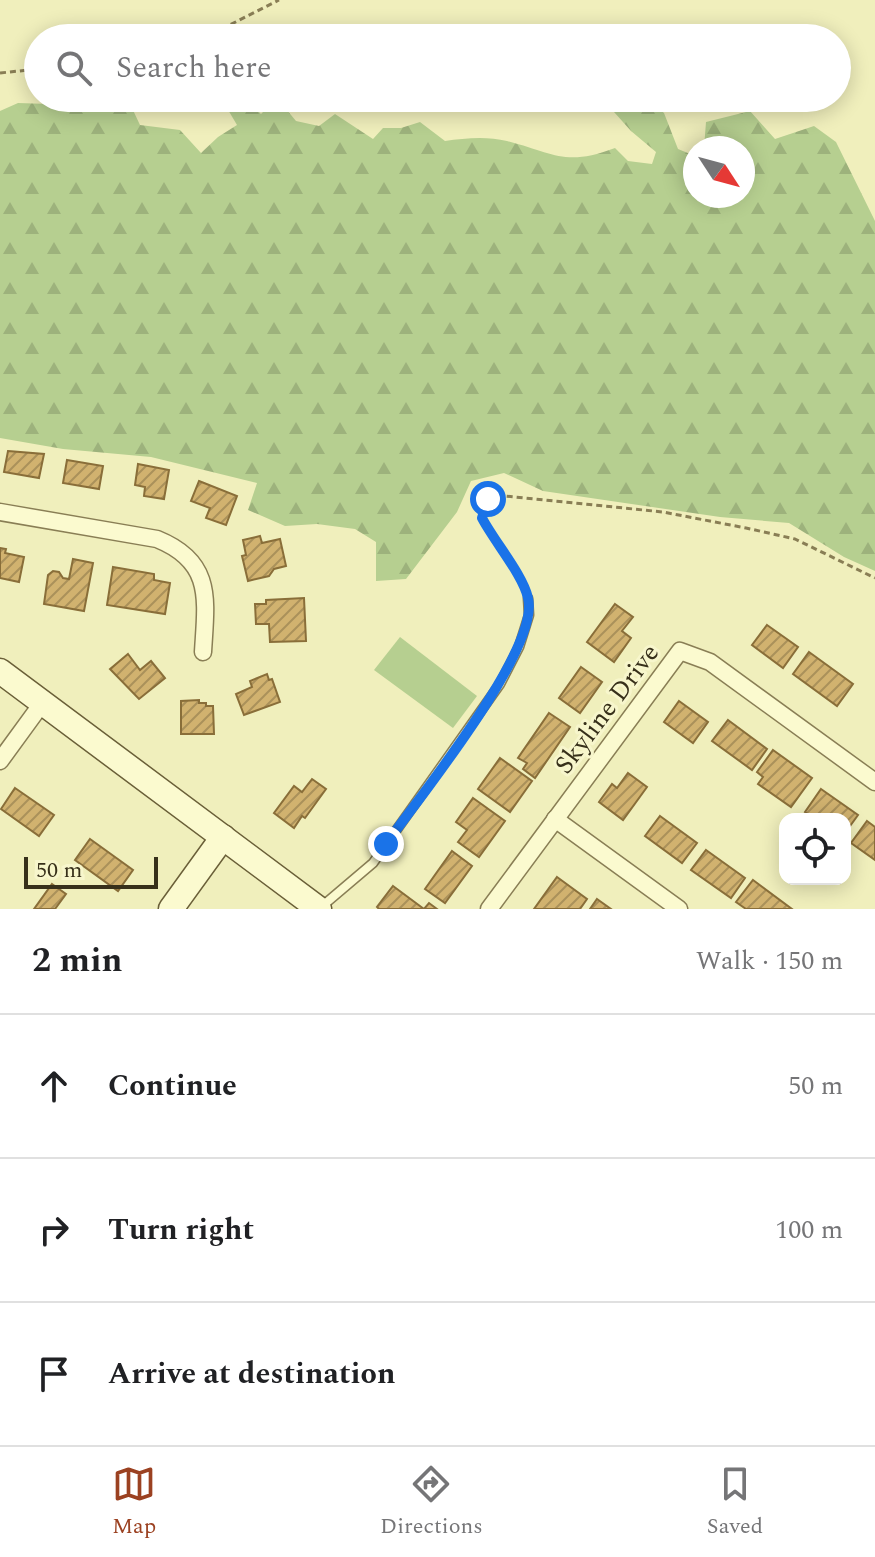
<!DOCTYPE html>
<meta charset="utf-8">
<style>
:root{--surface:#fff;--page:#f6f6f6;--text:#202124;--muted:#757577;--line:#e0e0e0;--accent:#9b4121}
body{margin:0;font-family:Spectral,serif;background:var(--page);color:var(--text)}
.controls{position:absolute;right:24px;bottom:24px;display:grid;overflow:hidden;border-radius:16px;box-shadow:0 4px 20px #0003}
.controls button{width:72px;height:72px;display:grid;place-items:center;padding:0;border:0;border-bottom:2px solid var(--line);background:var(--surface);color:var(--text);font:40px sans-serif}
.compass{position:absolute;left:683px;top:136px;width:72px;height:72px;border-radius:50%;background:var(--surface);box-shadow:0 4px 20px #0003;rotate:126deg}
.scale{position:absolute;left:24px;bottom:20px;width:134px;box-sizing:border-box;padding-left:8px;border:4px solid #37301a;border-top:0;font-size:22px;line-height:28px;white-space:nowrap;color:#37301a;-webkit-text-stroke:6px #f7f6cc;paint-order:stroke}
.stop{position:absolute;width:24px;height:24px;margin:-18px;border:6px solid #1a73e8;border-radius:50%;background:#fff}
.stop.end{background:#1a73e8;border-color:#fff;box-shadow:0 2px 8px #0008}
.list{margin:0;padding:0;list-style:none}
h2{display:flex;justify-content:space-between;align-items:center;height:104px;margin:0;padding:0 32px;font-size:34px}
h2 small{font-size:26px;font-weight:400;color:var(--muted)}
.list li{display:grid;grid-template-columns:52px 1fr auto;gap:24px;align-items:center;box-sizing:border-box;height:144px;padding:0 32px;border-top:2px solid var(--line)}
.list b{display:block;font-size:30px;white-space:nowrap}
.list em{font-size:26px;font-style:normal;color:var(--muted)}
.icon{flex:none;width:44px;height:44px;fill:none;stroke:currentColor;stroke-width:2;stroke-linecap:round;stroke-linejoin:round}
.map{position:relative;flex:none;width:875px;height:909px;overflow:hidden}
.search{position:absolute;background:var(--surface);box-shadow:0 4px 20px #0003;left:24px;right:24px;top:24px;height:88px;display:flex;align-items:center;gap:20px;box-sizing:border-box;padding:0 28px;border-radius:44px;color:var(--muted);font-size:30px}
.sheet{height:536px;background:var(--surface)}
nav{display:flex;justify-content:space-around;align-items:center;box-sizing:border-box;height:112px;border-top:2px solid var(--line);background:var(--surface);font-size:22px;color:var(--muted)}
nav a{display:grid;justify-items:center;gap:4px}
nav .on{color:var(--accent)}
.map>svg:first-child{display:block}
.forest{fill:url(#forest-firs)}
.pitch{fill:#b6cf90}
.building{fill:url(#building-hatch);stroke:#896e39;stroke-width:2}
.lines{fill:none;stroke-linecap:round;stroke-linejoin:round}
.lane-casing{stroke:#897e55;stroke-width:11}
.street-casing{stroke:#897e55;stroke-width:19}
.secondary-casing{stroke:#6a5f38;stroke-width:27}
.path{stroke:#897e55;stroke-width:3;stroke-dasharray:6 4;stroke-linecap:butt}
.lane{stroke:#fbfacf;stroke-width:8}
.street{stroke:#fbfacf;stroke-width:16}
.secondary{stroke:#fbfacf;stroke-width:24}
.route{stroke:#1a73e8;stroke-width:10}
.labels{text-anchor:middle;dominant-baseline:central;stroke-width:6;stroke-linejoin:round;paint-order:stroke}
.street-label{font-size:26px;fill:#37301a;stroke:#f7f6cc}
</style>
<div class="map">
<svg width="875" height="909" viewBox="0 0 875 909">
<defs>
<pattern id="forest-firs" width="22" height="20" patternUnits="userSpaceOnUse" patternTransform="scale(2)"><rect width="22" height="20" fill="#b6cf90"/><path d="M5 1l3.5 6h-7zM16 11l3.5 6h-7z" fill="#9db27c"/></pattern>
<pattern id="building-hatch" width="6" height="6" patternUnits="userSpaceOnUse" patternTransform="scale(2)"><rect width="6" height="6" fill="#d1b26f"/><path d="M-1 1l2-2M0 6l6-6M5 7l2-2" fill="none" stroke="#aa915a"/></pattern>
</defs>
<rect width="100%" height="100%" fill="#f0efbc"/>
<path class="forest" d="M68 98H108L132 108 140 125 180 130 201 153 218 137 237 125 221 98H245L261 114 277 98 296 121 319 126 335 114 373 139 383 128H401L420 122 445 141C465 138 487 136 507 141 554 153 565 167 615 148L628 161 652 164 656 152 631 131 614 112 634 98H647L664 113 678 149 695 156V196H743V148H704L706 122 750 111 775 139 814 126 836 142 875 221V571L844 557 789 523 720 517 543 491 504 473 471 481 457 512 406 579 376 581V542L355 529 317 524 285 526 248 510 257 483 151 457 63 449 0 438V111L18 103 49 104Z"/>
<polygon class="pitch" points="400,637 477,696 453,728 374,670"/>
<g class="building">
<polygon points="8,451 44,454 39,478 4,472"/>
<polygon points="67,460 103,466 99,489 63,483"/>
<polygon points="138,464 169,470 164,499 144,496 145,487 135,485"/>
<polygon points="199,481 237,496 226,525 206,518 210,508 191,501"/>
<polygon points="260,536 262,543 280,539 286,566 274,569 269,576 248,581 242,556 246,555 243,540"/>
<polygon points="0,548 6,549 5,553 24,557 19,582 0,578"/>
<polygon points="73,559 93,563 84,611 44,604 48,575 53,571 59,572 63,578 69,579"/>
<polygon points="113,567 154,574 154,580 170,583 165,614 107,605"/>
<polygon points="304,598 306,641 270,642 269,624 256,624 255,604 266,604 266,600"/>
<polygon points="615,604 633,617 622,631 631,638 614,662 587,642"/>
<polygon points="767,625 798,647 783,668 752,645"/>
<polygon points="809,652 853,684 837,706 793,674"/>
<polygon points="128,654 140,670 151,661 165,678 139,699 110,669"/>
<polygon points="581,667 602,682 580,713 559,698"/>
<polygon points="267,674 269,680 272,679 280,702 244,715 236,694 252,687 250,681"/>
<polygon points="199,700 199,703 206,703 206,706 213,706 214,734 181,734 181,701"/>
<polygon points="679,701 708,722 693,743 664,722"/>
<polygon points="549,713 570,727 535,778 523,769 527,763 518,758"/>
<polygon points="728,720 767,749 752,770 712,741"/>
<polygon points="773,750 812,778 791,807 758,784 763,777 757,772"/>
<polygon points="500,758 532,781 510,812 478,789"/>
<polygon points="628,773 647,787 623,820 599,802 612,784 617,788"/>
<polygon points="312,779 326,789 305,818 302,816 294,828 274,813 294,786 302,792"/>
<polygon points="15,788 54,815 39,836 1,809"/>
<polygon points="821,789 858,815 845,833 845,819 815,819 805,812"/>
<polygon points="473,798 505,821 479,857 458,842 467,830 456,822"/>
<polygon points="660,816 697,843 682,863 645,836"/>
<polygon points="867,821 875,827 875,860 851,843"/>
<polygon points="90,839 133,870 118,891 75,860"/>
<polygon points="706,850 745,878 731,898 691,870"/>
<polygon points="452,851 472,866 445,903 425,889"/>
<polygon points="557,877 587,899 580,909 534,909"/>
<polygon points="753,880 792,909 746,909 736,902"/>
<polygon points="52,884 66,894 55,909 34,909"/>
<polygon points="393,886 424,909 429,903 437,909 379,909 377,907"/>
<polygon points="597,899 611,909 590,909"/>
</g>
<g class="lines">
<defs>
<polyline id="lane" points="320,908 373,863 500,684 519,647 529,615 528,598"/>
<g id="street">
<path d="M0 512 157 539C214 562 206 600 203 652"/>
<polyline points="0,761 43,702"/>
<polyline points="555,819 679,909"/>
<polyline points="489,909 680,651 710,662 875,782"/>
</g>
<g id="secondary">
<polyline points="0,671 319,909"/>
<polyline points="171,909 223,837"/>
</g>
</defs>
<use href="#lane" class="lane-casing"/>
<use href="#street" class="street-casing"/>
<use href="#secondary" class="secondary-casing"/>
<g class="path">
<polyline points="204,38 279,0"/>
<polyline points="0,73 38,69"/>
<polyline points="523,587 482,518 488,499 495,495 663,512 746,528 795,539 875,578"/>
</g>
<use href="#lane" class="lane"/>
<use href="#street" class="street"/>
<use href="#secondary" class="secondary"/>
</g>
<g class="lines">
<path class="route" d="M386 844C418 799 541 648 528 598 523 575 494 541 482 518L488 499"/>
</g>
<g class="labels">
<g class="street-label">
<text transform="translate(607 709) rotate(-53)">Skyline Drive</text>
</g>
</g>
</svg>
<div class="controls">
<button><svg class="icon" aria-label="locate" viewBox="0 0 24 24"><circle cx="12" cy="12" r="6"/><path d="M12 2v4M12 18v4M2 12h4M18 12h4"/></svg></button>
</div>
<svg class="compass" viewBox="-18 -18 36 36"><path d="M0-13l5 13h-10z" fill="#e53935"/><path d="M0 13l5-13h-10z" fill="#757577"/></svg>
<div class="scale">50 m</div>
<div class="stop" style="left:488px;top:499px"></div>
<div class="stop end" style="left:386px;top:844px"></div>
<div class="search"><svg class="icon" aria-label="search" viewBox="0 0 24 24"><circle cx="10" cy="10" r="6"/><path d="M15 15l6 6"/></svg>Search here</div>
</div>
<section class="sheet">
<h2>2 min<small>Walk · 150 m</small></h2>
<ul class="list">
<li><svg class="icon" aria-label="ahead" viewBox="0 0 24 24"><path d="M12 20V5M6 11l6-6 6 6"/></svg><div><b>Continue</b></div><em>50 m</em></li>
<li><svg class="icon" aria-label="right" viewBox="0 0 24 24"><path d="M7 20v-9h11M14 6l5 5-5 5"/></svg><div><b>Turn right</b></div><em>100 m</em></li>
<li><svg class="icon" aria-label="arrive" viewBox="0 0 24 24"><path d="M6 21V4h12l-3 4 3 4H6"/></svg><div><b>Arrive at destination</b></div></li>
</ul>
</section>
<nav>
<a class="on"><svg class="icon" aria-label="map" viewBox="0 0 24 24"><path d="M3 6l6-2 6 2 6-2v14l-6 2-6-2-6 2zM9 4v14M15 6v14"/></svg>Map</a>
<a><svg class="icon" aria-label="directions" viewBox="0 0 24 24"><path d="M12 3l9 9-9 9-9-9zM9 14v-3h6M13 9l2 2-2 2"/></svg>Directions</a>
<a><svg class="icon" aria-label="saved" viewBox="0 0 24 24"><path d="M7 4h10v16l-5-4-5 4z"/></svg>Saved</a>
</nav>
